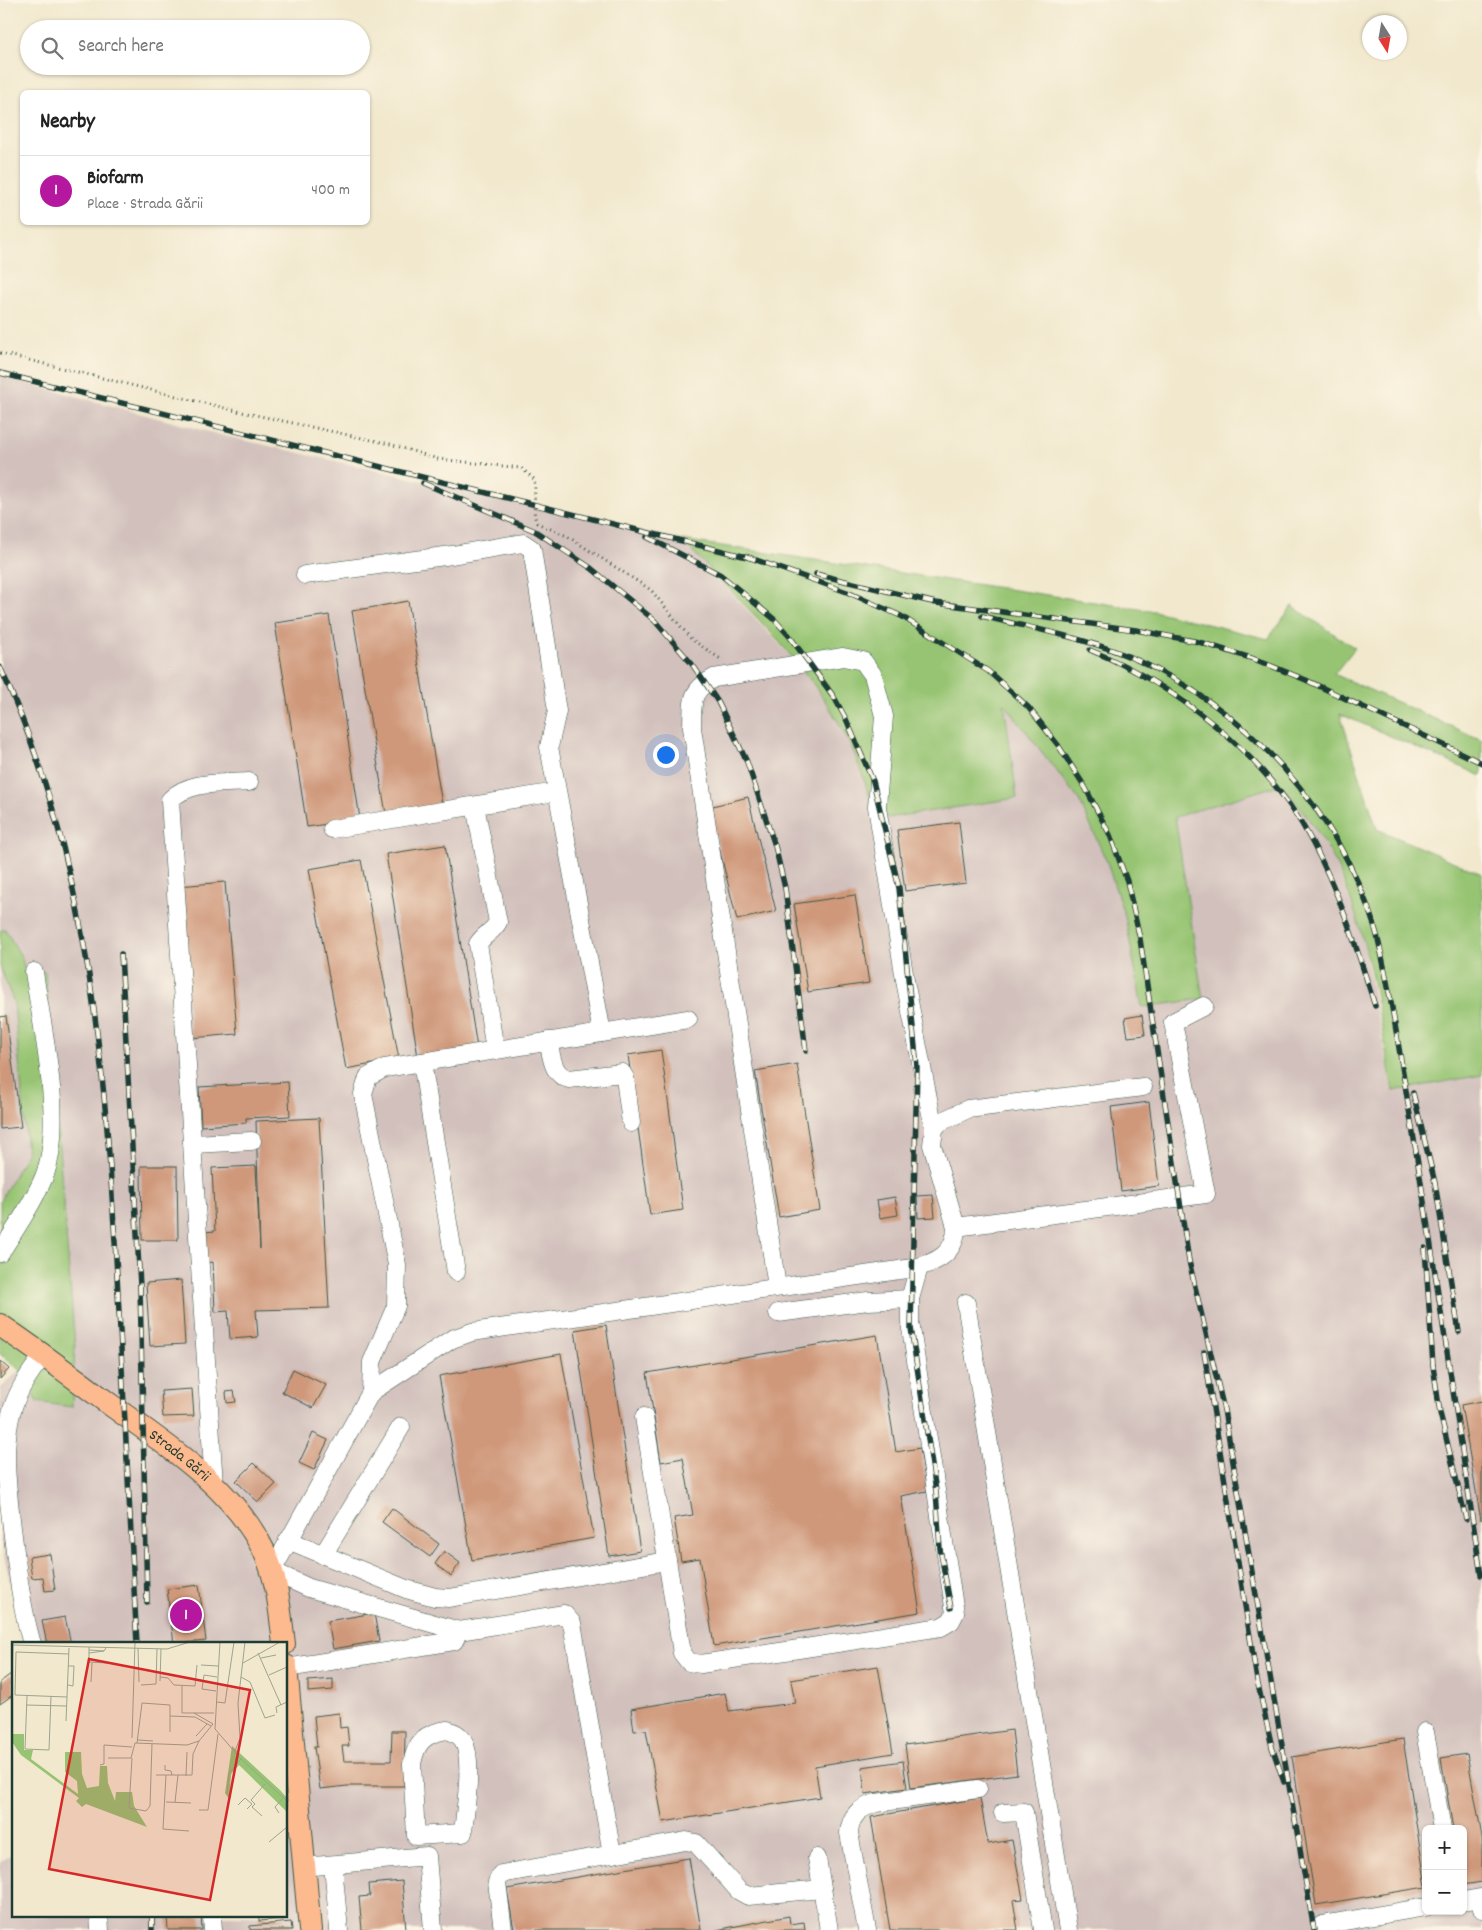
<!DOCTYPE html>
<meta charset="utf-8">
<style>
:root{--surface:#fff;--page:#f6f6f6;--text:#222;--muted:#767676;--line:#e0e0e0;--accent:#b5179e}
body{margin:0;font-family:Dekko,sans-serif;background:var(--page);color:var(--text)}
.controls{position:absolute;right:15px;bottom:15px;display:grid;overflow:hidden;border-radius:8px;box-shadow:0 1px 4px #0004}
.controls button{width:45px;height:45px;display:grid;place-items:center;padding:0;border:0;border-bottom:1px solid var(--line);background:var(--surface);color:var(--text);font:25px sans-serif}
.compass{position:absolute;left:1362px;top:15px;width:45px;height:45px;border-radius:50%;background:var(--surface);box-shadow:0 1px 4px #0004;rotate:169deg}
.you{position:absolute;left:665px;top:754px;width:18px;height:18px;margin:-12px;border:4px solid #fff;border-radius:50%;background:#1a73e8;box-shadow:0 0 0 8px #1a73e833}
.badge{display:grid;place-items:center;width:32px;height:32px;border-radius:50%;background:var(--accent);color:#fff;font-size:16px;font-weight:700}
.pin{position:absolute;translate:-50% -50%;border:2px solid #fff;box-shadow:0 1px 5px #0006}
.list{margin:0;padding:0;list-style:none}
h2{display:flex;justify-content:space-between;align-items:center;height:65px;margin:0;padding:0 20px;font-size:21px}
h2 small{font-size:16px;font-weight:400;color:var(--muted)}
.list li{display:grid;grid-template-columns:32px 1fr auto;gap:15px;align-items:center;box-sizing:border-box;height:70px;padding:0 20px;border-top:1px solid var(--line)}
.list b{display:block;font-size:19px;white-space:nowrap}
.list p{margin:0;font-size:16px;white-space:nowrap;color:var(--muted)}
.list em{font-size:16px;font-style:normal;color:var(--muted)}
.icon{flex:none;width:28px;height:28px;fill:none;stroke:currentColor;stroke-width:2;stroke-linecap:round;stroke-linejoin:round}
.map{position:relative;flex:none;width:1482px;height:1930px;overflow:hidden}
.search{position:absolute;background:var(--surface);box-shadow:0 1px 4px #0004;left:20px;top:20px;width:350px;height:55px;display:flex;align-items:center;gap:12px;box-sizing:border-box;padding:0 18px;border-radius:28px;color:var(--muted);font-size:19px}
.panel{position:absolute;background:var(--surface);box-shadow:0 1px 4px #0004;left:20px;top:90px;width:350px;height:135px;border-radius:8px}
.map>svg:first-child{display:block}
.industrial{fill:#d1c0bc;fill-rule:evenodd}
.green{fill:#96c472;stroke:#5a8053}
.building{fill:#cf987a}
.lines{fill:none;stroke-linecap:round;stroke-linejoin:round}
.minor-casing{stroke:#3e574b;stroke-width:19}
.major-casing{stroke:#3e574b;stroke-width:24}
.path{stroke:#3e574b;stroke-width:3;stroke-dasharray:1 4;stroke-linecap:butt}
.minor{stroke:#fff;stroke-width:18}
.major{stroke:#fcba8e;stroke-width:22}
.rail-casing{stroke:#1f3d34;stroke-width:5.5}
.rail{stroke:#fcf5e5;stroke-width:4;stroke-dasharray:11;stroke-linecap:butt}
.labels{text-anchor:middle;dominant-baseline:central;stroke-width:4.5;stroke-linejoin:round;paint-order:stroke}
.street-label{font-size:16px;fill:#1f3d34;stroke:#fcf5e5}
.inset-road{fill:none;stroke:#9da490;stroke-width:1}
.view{fill:#d62828;fill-opacity:0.15;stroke:#d62828;stroke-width:2.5}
.inset-edge{fill:none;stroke:#1f3d34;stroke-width:2.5}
</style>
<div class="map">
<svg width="1482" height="1930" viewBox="0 0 1482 1930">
<rect width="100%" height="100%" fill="#fcf5e5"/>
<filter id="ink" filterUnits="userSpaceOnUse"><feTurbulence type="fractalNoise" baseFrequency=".02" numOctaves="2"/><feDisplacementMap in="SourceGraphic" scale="10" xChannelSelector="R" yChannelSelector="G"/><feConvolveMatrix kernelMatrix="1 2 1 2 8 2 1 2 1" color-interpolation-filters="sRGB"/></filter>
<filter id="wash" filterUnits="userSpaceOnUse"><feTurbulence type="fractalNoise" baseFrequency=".0096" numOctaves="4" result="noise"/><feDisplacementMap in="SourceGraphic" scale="20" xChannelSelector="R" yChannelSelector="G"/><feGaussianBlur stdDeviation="1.12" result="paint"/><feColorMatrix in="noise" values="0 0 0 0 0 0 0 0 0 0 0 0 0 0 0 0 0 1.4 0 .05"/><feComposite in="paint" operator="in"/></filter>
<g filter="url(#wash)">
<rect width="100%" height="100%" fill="#f1e8cd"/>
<g class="industrial">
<path d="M0 376 221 435 682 540 808 675 831 706 853 749 869 789 874 820 1017 798 1003 702 1030 730 1079 800 1107 862 1126 921 1142 1007 1203 998 1175 817 1282 783 1315 827 1336 865 1350 901 1360 928 1392 1090 1482 1075V1930H0V1862L14 1853V1916H286V1644H24L19 1625 0 1536V1433L3 1412 0 1409V1389L20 1370 37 1402 72 1407 75 1346 45 972 25 973 22 957 5 930 0 931ZM1426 1829H1463V1911H1426Z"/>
<polygon points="0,967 14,1003 27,1153 0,1201"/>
</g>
<g class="green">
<path d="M682 540 1154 611 1268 639 1292 606 1355 648 1334 674 1482 740V776L1340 714 1377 829 1482 874V1075L1393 1091C1379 1015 1369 936 1337 866 1323 836 1302 810 1282 784L1175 817 1203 999 1142 1007 1126 921 1107 862 1079 800 1004 703 1017 798 874 820C854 700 761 625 682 540Z"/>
<polygon points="5,929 22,958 25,973 45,972 75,1346 72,1407 37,1402 20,1370 0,1354 0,1201 27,1153 14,1003 0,967 0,931"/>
</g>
<g id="blocks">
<g class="building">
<polygon points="408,601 442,804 386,814 352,611"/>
<polygon points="329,615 360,819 307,827 275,623"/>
<polygon points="748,797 776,911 737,920 709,807"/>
<polygon points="959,822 966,883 905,891 897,830"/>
<polygon points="445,845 477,1048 418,1057 386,854"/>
<polygon points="361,860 399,1059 346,1069 309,869"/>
<polygon points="225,882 237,1034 191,1038 179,886"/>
<polygon points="855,895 869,983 808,992 794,904"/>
<polygon points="1142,1015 1145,1035 1128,1037 1125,1018"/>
<polygon points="6,1016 21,1127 0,1129 0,1017"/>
<polygon points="661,1050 683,1210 650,1215 628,1055"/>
<polygon points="797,1064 820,1210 779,1217 755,1071"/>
<polygon points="288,1082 290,1116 246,1118 246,1123 201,1126 199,1087"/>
<polygon points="1149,1102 1159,1186 1121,1191 1111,1107"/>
<polygon points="319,1118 329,1308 256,1310 258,1337 230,1339 228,1311 215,1312 213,1262 206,1263 204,1232 215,1231 212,1168 256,1166 260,1249 256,1121"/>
<polygon points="141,1166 177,1166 178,1240 142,1240"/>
<polygon points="933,1195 935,1217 918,1218 917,1196"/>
<polygon points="895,1197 898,1215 880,1218 877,1200"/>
<polygon points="181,1280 185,1344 150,1346 146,1283"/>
<polygon points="606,1325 640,1551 609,1556 575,1330"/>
<polygon points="877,1335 896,1452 920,1448 927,1491 901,1496 920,1612 714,1646 700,1558 681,1561 674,1518 693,1515 683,1458 661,1462 647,1373"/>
<polygon points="561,1354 594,1538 472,1560 439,1376"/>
<polygon points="0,1361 9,1369 0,1379"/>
<polygon points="293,1369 326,1385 313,1408 282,1392"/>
<polygon points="192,1389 194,1416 163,1417 161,1391"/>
<polygon points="234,1391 236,1402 227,1403 226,1392"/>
<polygon points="1482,1401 1482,1519 1481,1520 1461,1405"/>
<polygon points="313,1433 328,1440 314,1470 299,1463"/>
<polygon points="254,1463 276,1484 258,1502 236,1481"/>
<polygon points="392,1508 439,1544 430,1557 382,1522"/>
<polygon points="444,1551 460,1563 451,1576 435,1564"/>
<polygon points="50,1554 55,1590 45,1591 43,1577 32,1578 29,1557"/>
<polygon points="199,1585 206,1641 174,1644 167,1589"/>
<polygon points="374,1613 379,1641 333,1649 328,1621"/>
<polygon points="65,1617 71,1644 47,1644 42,1621"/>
<polygon points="878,1666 893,1753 815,1766 820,1797 663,1822 646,1730 634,1731 631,1709 725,1693 729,1711 795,1703 791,1680"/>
<polygon points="11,1674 14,1678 14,1694 0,1704 0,1682"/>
<polygon points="333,1679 333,1690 308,1692 308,1681"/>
<polygon points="339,1713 340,1728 347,1727 349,1746 342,1746 344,1761 391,1761 392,1731 405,1731 404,1786 347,1786 320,1789 314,1747 317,1747 314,1716"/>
<polygon points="1012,1730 1017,1774 911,1788 905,1745"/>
<polygon points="1403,1739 1426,1887 1316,1905 1292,1757"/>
<polygon points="1467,1754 1482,1837 1482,1882 1463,1885 1463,1829 1453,1829 1441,1758"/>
<polygon points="903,1761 907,1788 865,1794 862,1767"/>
<polygon points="980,1798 988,1844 1012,1840 1023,1899 1013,1900 1018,1930 890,1930 871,1817"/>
<polygon points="689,1858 701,1930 514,1930 507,1889"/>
<polygon points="402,1881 406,1930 362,1930 359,1897 370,1896 369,1884"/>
<polygon points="167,1916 201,1916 202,1930 168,1930"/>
<polygon points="259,1916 283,1916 283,1919 259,1921"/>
<polygon points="789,1916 790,1924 804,1922 805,1930 716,1930"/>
<polygon points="291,1922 292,1930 250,1930 250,1926"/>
</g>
</g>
</g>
<g filter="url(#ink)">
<use href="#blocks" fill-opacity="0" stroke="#3e574b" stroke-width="1"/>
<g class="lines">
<defs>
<g id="minor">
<polyline points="305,575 452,555 523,543 532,549 557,711 549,747 602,1033"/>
<path d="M475 806 498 922C493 932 484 934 478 944L495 1050"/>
<polyline points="332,829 556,792"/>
<path d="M548 1041C552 1057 552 1075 569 1079L622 1073 625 1078 631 1123"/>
<polyline points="422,1062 456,1272"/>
<polyline points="193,1144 252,1141"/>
<polyline points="956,1227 1206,1194 1173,1022 1204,1006"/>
<path d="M0 1253C15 1230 33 1203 44 1177 65 1123 42 1029 34 972"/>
<path d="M777 1287 692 728C693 702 689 691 714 678L843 657 863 661 873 675 884 716 877 807 906 986 934 1129"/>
<polyline points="966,1303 1068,1930"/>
<polyline points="778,1313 868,1301 910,1299"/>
<polyline points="371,1392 372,1362 396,1306 397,1265 363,1094 368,1077 385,1068 688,1019"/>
<polyline points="644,1417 682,1653 689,1662 701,1664 941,1627 951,1621 955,1613 910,1322 910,1299 919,1267"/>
<path d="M214 1485 170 800C189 780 223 784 249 782"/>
<polyline points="288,1540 406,1589 435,1597 449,1598 667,1561"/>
<polyline points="323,1555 401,1427"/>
<path d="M459 1631 309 1588 272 1571 371 1392 452 1339 472 1332 913 1268C937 1263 956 1253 956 1227L932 1145 934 1129 940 1122 968 1109 1143 1087"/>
<path d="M32 1644C21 1606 17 1567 12 1528 8 1492 2 1454 10 1418 15 1394 28 1374 44 1355"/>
<polyline points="287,1668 454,1641 459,1631 564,1614 572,1623 612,1854"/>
<path d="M447 1730C454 1732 459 1734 463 1740 474 1760 465 1810 463 1833L416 1836 412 1764C416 1742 425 1733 447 1730Z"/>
<polyline points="1425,1732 1442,1829"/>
<polyline points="1003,1813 1024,1812 1043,1930"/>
<polyline points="817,1858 829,1930"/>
<polyline points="333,1865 339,1930"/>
<polyline points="303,1867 427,1856 433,1930"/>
<polyline points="1463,1901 1480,1898 1482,1909"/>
<polyline points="99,1916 100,1930"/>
<polyline points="212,1916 213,1930"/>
<polyline points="1322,1925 1426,1907"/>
<polyline points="503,1930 497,1882 501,1874 686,1841 696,1843 739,1891 748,1896 822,1889"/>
<path d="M867 1930 849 1833C851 1815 859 1808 876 1803L978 1789"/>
</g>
<g id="major">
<path id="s1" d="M0 1325C37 1350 72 1376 108 1403 165 1444 232 1486 264 1551 278 1580 280 1612 284 1644"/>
<polyline points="286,1666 310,1930"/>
</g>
</defs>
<use href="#minor" class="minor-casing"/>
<use href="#major" class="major-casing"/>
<path class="path" d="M0 353 237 411 390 444 438 459 521 468 534 479C537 493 531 511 537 523L567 536 651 590 691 639 722 660"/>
<use href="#minor" class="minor"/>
<use href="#major" class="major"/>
<defs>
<g id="rail">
<polyline points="0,373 751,558"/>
<polyline points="423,483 535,531 591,568 654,620 692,664 718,702 747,762 775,846 785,888 806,1051"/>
<polyline points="647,537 721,575 774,619 790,637 834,697 846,719 873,781 899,888 917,1067 911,1328 936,1491 940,1549 951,1608"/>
<polyline points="745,556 847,592 901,616 988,671 1028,707 1058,745 1085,787 1110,835 1127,881 1140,939 1189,1261 1224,1410 1314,1930"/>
<polyline points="816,574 936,603 1136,630 1199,642 1254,659 1306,680 1482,763"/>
<path d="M982 616C1034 629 1088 638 1137 660 1248 710 1339 811 1375 928 1381 949 1385 971 1389 992 1399 1043 1406 1094 1415 1145 1438 1288 1459 1431 1481 1575"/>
<path d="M1090 650C1176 685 1267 756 1311 840 1340 893 1357 949 1375 1006"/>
<path d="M0 667C89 858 105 1068 117 1275 124 1398 130 1521 137 1644"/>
<polyline points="121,954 140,1286 147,1602"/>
<polyline points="1413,1093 1435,1183 1459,1332"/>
<polyline points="1425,1248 1433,1365 1440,1413 1466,1519"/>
<polyline points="1204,1352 1257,1680 1272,1747 1284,1782"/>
<polyline points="152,1916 152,1930"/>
</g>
</defs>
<use href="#rail" class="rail-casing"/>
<use href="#rail" class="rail"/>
</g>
</g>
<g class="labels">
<g class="street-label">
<text stroke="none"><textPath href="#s1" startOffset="222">Strada Gării</textPath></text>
</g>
</g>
<g transform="translate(12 1642)">
<rect width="275" height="275" fill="#f1e8cd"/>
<path d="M0 88 1 92H12V108H21L19 117 66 152 65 139 53 130V110H69L70 132 75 146 87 144 88 124H95L96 141 103 159 104 150H120L122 164 135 185 74 162 70 165 64 159 67 156 9 113 0 100ZM220 104 268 148 275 156V170L227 123 219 132 217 157 213 151Z" fill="#96c472"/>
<path class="inset-road" d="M208 0 203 87 229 117 275 159M0 3 155 7 178 0M77 5V20L95 21M126 6 127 40M77 8 92 9 94 6M77 11 92 9M246 11 269 63M249 16 264 13M231 21 268 0M189 23 206 24M257 33 275 25M148 35 156 36 162 43 183 44 185 23M229 35 238 40 253 76 263 73M0 39 1 0M148 39 149 7M79 40 80 21M56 43 61 44 62 24H56M129 43 144 42 145 7M170 44V71H202M204 49 190 47 192 33 205 35M15 54 13 107 37 108 39 54M55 55 3 53 4 10 57 12M205 60 213 61 222 0M14 63 55 64M265 71 264 65 275 60M158 74 183 75 199 84M54 79 57 6M184 94 195 82M120 96 123 0M126 98 141 99M125 101 130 61 158 63V90M223 109 228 96 226 61 233 0M96 116H119L123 101 175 103 187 99 201 82 182 71M120 116 117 166 134 169 138 164 140 102M88 123 92 122V103L120 105M153 123V128L159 129 160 133M144 133H180L181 112 187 99M154 133 151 187 177 189M174 134 175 110M215 152 217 131 229 117M154 160 179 161M163 160 166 133M226 163 233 156 240 162 235 167M187 168H196L206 92M267 171 263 165 272 155M250 174 240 165 243 162 239 158 253 142M257 200 275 185"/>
<path class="view" d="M77 17 238 48 198 258 37 227Z"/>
<rect width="275" height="275" class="inset-edge"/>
</g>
</svg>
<div class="controls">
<button>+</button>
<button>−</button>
</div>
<svg class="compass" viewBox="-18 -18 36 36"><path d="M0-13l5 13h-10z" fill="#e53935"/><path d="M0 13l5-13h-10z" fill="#767676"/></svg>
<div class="you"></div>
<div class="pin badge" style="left:186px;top:1615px">1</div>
<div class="search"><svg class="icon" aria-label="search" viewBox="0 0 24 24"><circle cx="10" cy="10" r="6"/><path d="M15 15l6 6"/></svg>Search here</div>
<section class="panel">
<h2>Nearby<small></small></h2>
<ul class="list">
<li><span class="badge">1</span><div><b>Biofarm</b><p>Place · Strada Gării</p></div><em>400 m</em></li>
</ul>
</section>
</div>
